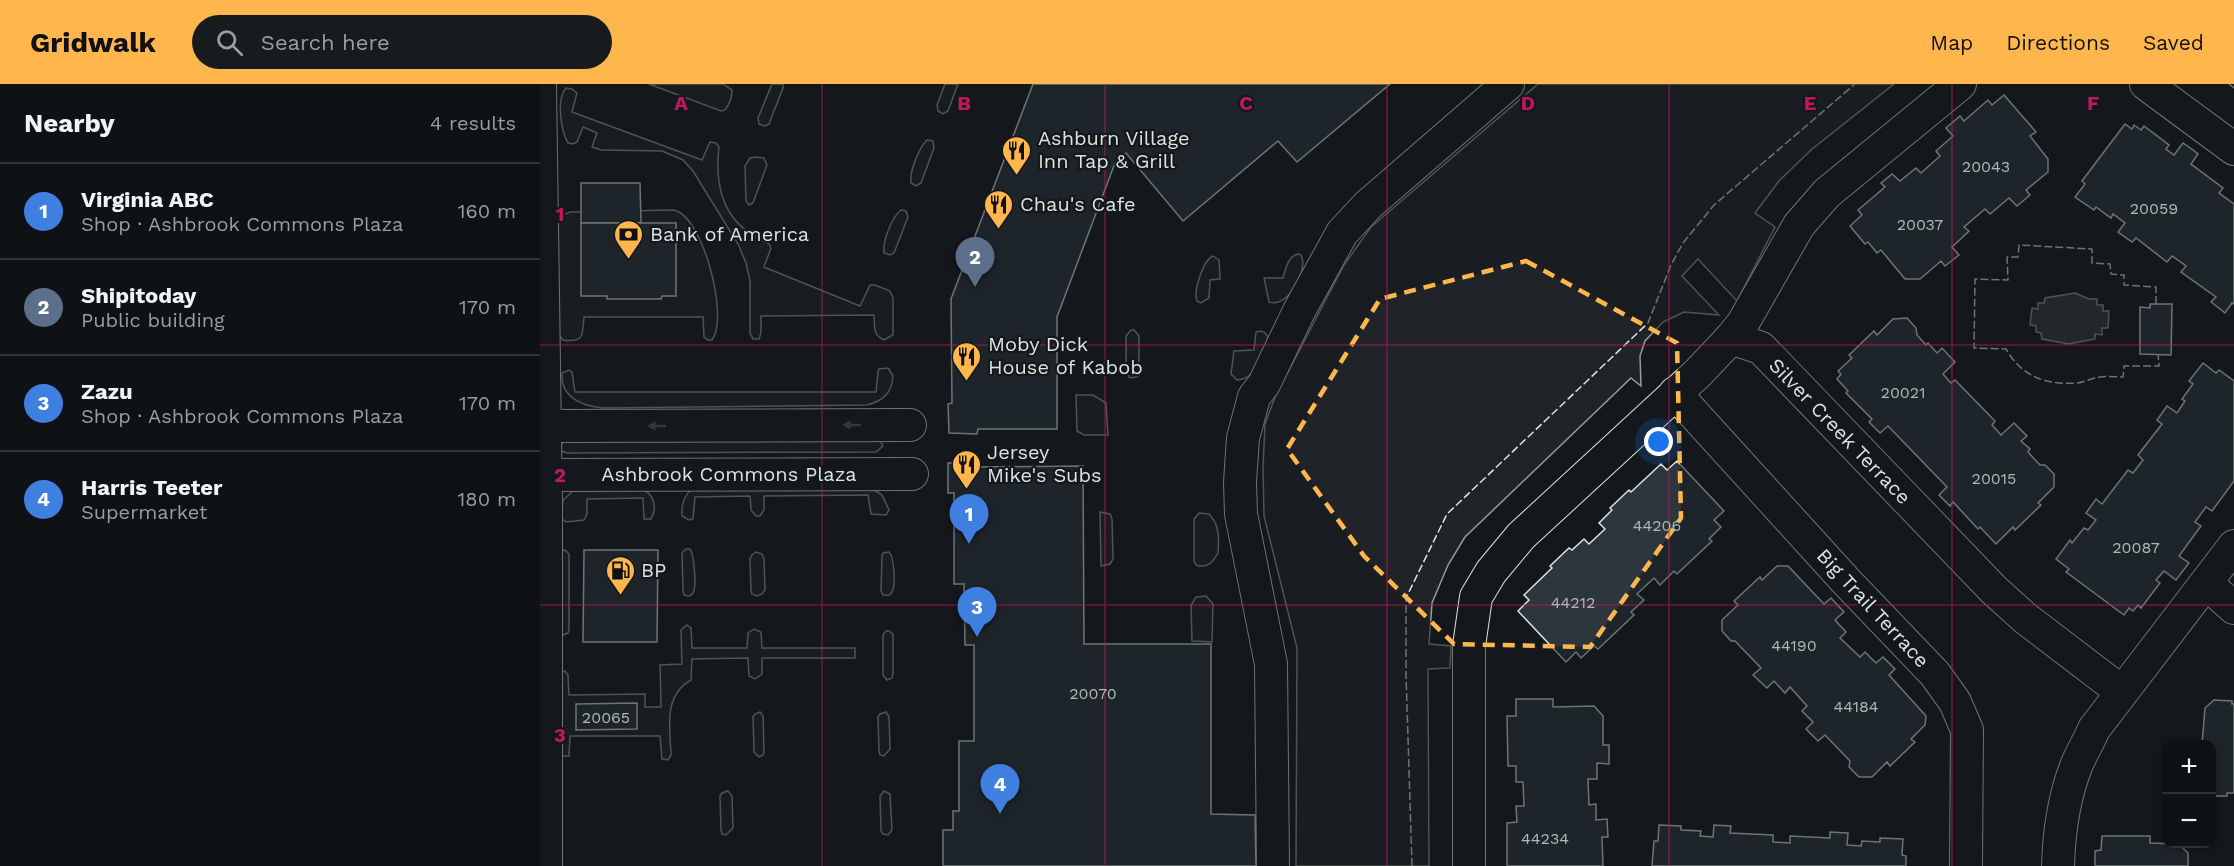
<!DOCTYPE html>
<meta charset="utf-8">
<style>
:root{--surface:#0f1215;--page:#181b1e;--text:#f1f3f6;--muted:#9b9ea0;--line:#2f3234;--accent:#ffb74d}
body{margin:0;font-family:"Work Sans",sans-serif;background:var(--page);color:var(--text)}
.controls{position:absolute;right:18px;bottom:18px;display:grid;overflow:hidden;border-radius:12px;box-shadow:0 2px 4px #0004}
.controls button{width:54px;height:54px;display:grid;place-items:center;padding:0;border:0;border-bottom:2px solid var(--line);background:var(--surface);color:var(--text);font:30px sans-serif}
.you{position:absolute;left:1119px;top:358px;width:21px;height:21px;margin:-15px;border:4px solid #fff;border-radius:50%;background:#1a73e8;box-shadow:0 0 0 9px #1a73e833}
.badge{display:grid;place-items:center;width:39px;height:39px;border-radius:50%;background:var(--accent);color:#fff;font-size:20px;font-weight:700}
.pin{position:absolute;translate:-50% -50px;filter:drop-shadow(0 2px 3px #0008)}
.pin::after{content:'';position:absolute;top:32px;width:21px;height:18px;background:inherit;clip-path:polygon(0 0,100% 0,50% 100%)}
.list{margin:0;padding:0;list-style:none}
h2{display:flex;justify-content:space-between;align-items:center;height:78px;margin:0;padding:0 24px;font-size:26px}
h2 small{font-size:20px;font-weight:400;color:var(--muted)}
.list li{display:grid;grid-template-columns:39px 1fr auto;gap:18px;align-items:center;box-sizing:border-box;height:96px;padding:0 24px;border-top:2px solid var(--line)}
.list b{display:block;font-size:22px;white-space:nowrap}
.list p{margin:0;font-size:20px;white-space:nowrap;color:var(--muted)}
.list em{font-size:20px;font-style:normal;color:var(--muted)}
.icon{flex:none;width:33px;height:33px;fill:none;stroke:currentColor;stroke-width:2;stroke-linecap:round;stroke-linejoin:round}
.map{position:relative;flex:none;width:1694px;height:782px;overflow:hidden}
header{display:flex;align-items:center;gap:36px;box-sizing:border-box;height:84px;padding:0 30px;background:var(--accent);color:#111}
header strong{font-size:28px}
nav{display:flex;gap:33px;margin-inline-start:auto;font-size:21px}
.search{width:420px;height:54px;background:var(--page);display:flex;align-items:center;gap:15px;box-sizing:border-box;padding:0 21px;border-radius:33px;color:var(--muted);font-size:22px}
main{display:flex}
aside{flex:1;background:var(--surface)}
.map>svg:first-child{display:block}
.green{fill:#202428;stroke:#939e99;stroke-width:1.5}
.water{fill:#363b3e;stroke:#939e99;stroke-width:1.5}
.building{fill:#2c363c;stroke:#d8e6dc;stroke-width:1.5}
.lines{fill:none;stroke-linecap:round;stroke-linejoin:round}
.minor-casing{stroke:#d8e6dc;stroke-width:34}
.minor{stroke:#14181c;stroke-width:32}
.fence{stroke:#d8e6dc;stroke-width:1.5;stroke-dasharray:8 3;stroke-linecap:butt}
.oneway{fill:#59605f}
.marked{fill:none;stroke:#ffb74d;stroke-width:4.5;stroke-dasharray:12 8;stroke-linejoin:round}
.grid{fill:none;stroke:#c2185b;stroke-width:1.5;stroke-opacity:0.55}
.labels{text-anchor:middle;dominant-baseline:central;stroke-width:4.5;stroke-linejoin:round;paint-order:stroke}
.number-label{font-size:16px;fill:#adbab4}
.poi-label{font-size:20px;fill:#d8e6dc;stroke:#14181c;text-anchor:start}
.street-label{font-size:20px;fill:#d8e6dc;stroke:#14181c}
.grid-label{font-size:20px;text-anchor:middle;font-weight:bold;fill:#c2185b;stroke:#14181c;stroke-width:4.5;stroke-linejoin:round;paint-order:stroke}
</style>
<header>
<strong>Gridwalk</strong>
<div class="search"><svg class="icon" aria-label="search" viewBox="0 0 24 24"><circle cx="10" cy="10" r="6"/><path d="M15 15l6 6"/></svg>Search here</div>
<nav><a>Map</a><a>Directions</a><a>Saved</a></nav>
</header>
<main>
<aside>
<h2>Nearby<small>4 results</small></h2>
<ul class="list">
<li><span class="badge" style="background:#3f7fe0">1</span><div><b>Virginia ABC</b><p>Shop · Ashbrook Commons Plaza</p></div><em>160 m</em></li>
<li><span class="badge" style="background:#5c6f8a">2</span><div><b>Shipitoday</b><p>Public building</p></div><em>170 m</em></li>
<li><span class="badge" style="background:#3f7fe0">3</span><div><b>Zazu</b><p>Shop · Ashbrook Commons Plaza</p></div><em>170 m</em></li>
<li><span class="badge" style="background:#3f7fe0">4</span><div><b>Harris Teeter</b><p>Supermarket</p></div><em>180 m</em></li>
</ul>
</aside>
<div class="map">
<svg width="1694" height="782" viewBox="0 0 1694 782">
<rect width="100%" height="100%" fill="#14181c"/>
<g class="green">
<path d="M109 0H183L192 6C192 13 189 21 185 26L181 27Z"/>
<polygon points="232,0 243,0 243,4 229,40 225,42 219,40 218,34"/>
<polygon points="405,0 418,0 408,27 403,30 398,27 397,21"/>
<polygon points="998,0 1354,0 1271,66 1239,97 1215,129 1235,143 1197,217 1158,175 1142,192 1179,231 1144,228 1123,238 1105,257 1100,272 1101,302 1091,294 925,453 908,481 892,519 889,560 911,562 910,584 888,585 889,782 756,782 757,564 724,432 723,383 725,340 735,313 804,181 831,143"/>
<path d="M26 4 32 5 37 9 32 28 162 76 170 58 176 59 179 63C174 107 185 141 229 160L231 164 224 183 320 222 330 201H335L350 207 353 214V251L344 256C332 251 335 241 334 231L221 232V249L219 255H213L210 249V197L206 179 198 160 153 87 143 76 122 67 61 66 52 63 57 49 43 43 37 58 33 60 28 59C21 47 16 15 26 4Z"/>
<path d="M387 56 393 57 394 64 381 99 376 102 371 99C369 88 379 64 387 56Z"/>
<polygon points="215,73 224,74 227,81 213,119 209,121 206,117 205,82 210,74"/>
<path d="M134 126C164 133 189 235 172 256H168L164 253 163 233H44C42 251 45 259 23 256L19 251 17 141 21 132 30 128Z"/>
<path d="M361 126 366 127 368 133 354 169 350 171 344 169C342 158 352 133 361 126Z"/>
<path d="M758 170 761 171C769 186 748 225 729 218L724 194H743C746 185 747 173 758 170Z"/>
<path d="M673 172 679 176 680 195 670 196 669 214 661 219 657 217C653 208 663 176 673 172Z"/>
<polygon points="591,246 594,246 599,252 599,291 596,293 590,294 586,288 586,252"/>
<path d="M720 247 724 248 728 253C723 269 717 296 697 296L691 290 694 267 714 266 716 248Z"/>
<path d="M348 284 353 292C352 309 343 317 327 321L63 324C43 322 20 314 22 289L29 286 32 288 35 308H336L338 288 339 285Z"/>
<polygon points="536,311 553,311 566,319 568,351 544,351 537,347"/>
<polygon points="340,356 343,362 336,368 27,369 19,366 23,358"/>
<path d="M153 404H331L342 411 349 426 346 431 331 430 328 411 224 412V426L220 432H216L211 426 210 412 155 413 153 435 149 436 142 432C141 421 144 411 153 404Z"/>
<path d="M104 406C115 412 117 425 111 435H104L103 414 47 415V430L44 436 26 438 21 434 23 416 33 407Z"/>
<polygon points="560,428 570,430 572,435 573,475 570,480 561,482"/>
<path d="M659 429 669 430C680 441 679 455 678 469 673 478 667 485 656 481L654 477V435Z"/>
<path d="M146 465H150C154 470 157 503 153 509 150 513 148 512 144 511L143 507 142 469Z"/>
<polygon points="25,466 29,470 29,546 28,549 23,551 20,550 20,468"/>
<polygon points="216,468 222,470 224,475 225,506 222,510 217,512 212,510 211,507 210,475 212,471"/>
<path d="M349 468C354 472 356 502 352 508 349 513 347 511 343 511L341 507 342 472 343 469Z"/>
<polygon points="666,512 673,520 672,558 652,557 651,521 656,513"/>
<path d="M147 541 151 544 152 564H207L208 549 214 545 221 548 222 564H315V574H222V590L215 595 209 592 208 574 152 575 151 596C123 612 130 643 131 671L128 676 122 675 120 652H30L29 672H21L20 589 25 587 28 591 29 611 105 610V623H121L120 581 142 580 141 546Z"/>
<polygon points="346,547 349,547 353,550 353,590 352,594 347,596 343,591 343,551"/>
<polygon points="220,628 223,632 224,668 223,671 219,673 214,668 213,633 215,630"/>
<polygon points="346,628 349,633 350,665 344,672 340,671 339,667 338,633 340,630"/>
<polygon points="188,707 192,712 193,744 186,751 182,750 181,746 180,712 182,709"/>
<polygon points="344,707 350,710 352,746 348,751 343,750 341,747 340,712"/>
</g>
<polygon class="water" points="1535,209 1549,215 1557,215 1557,221 1563,221 1563,227 1569,227 1568,244 1562,244 1562,251 1555,250 1555,255 1529,260 1502,255 1501,249 1496,248 1496,242 1490,241 1492,224 1498,225 1498,219 1504,219 1505,214"/>
<g class="building">
<polygon points="493,0 850,0 757,78 738,57 643,137 586,69 575,79 517,233 517,345 438,345 437,350 409,349 408,320 412,319 411,215"/>
<polygon points="1464,11 1496,48 1490,52 1508,75 1508,88 1486,106 1490,111 1477,122 1469,114 1450,130 1445,125 1424,143 1429,147 1412,163 1419,171 1405,182 1401,177 1380,195 1365,195 1341,166 1337,169 1328,158 1325,160 1310,142 1322,131 1318,126 1345,103 1341,99 1352,90 1360,97 1376,84 1381,89 1400,72 1396,67 1413,52 1406,44 1420,32 1424,37 1448,16 1452,21"/>
<polygon points="1585,40 1592,45 1594,41 1601,46 1604,42 1629,61 1626,65 1634,71 1643,59 1653,66 1658,70 1651,80 1683,104 1679,109 1694,120 1694,220 1692,219 1685,229 1671,218 1676,213 1641,188 1646,182 1632,172 1627,178 1596,154 1592,158 1578,148 1585,139 1573,130 1571,134 1556,123 1554,126 1535,113 1545,100 1542,97"/>
<polygon points="41,99 100,99 101,139 41,139"/>
<polygon points="41,139 136,139 136,212 122,212 121,215 67,215 67,212 41,212"/>
<polygon points="1610,220 1632,220 1631,271 1600,270 1600,223 1610,224"/>
<polygon points="1367,234 1376,244 1377,251 1386,261 1388,259 1397,269 1402,264 1415,278 1403,290 1411,299 1415,296 1455,337 1452,341 1461,351 1474,339 1487,352 1481,357 1490,365 1488,368 1500,381 1505,381 1514,390 1514,403 1498,419 1501,421 1475,446 1473,443 1456,460 1440,443 1438,445 1413,418 1410,422 1399,411 1407,403 1348,342 1340,349 1329,338 1332,335 1306,309 1308,307 1297,295 1301,290 1298,287 1312,274 1309,271 1334,247 1337,251 1353,235"/>
<polygon points="1663,279 1676,289 1679,286 1694,297 1694,397 1672,427 1666,423 1655,438 1661,442 1639,472 1649,479 1636,496 1624,487 1616,496 1620,499 1601,524 1598,521 1593,527 1589,524 1584,531 1526,488 1529,485 1516,475 1530,456 1532,459 1544,444 1548,446 1556,436 1546,429 1556,415 1562,420 1588,386 1593,389 1603,376 1598,371 1622,340 1617,336 1627,322 1637,329 1645,317 1642,315 1653,300 1649,297"/>
<polygon points="1137,377 1184,427 1174,436 1181,443 1169,455 1172,457 1137,490 1134,487 1120,501 1114,494 1097,510 1104,516 1091,528 1094,531 1058,565 1054,562 1041,574 1036,568 1026,578 978,527 989,516 984,511 1012,484 1010,482 1029,464 1032,466 1044,455 1049,460 1065,445 1059,439 1072,426 1070,424 1089,406 1091,408 1121,380 1127,386"/>
<polygon points="408,379 438,379 438,383 543,382 544,560 671,560 671,730 715,731 716,782 403,782 403,746 413,746 413,727 419,727 419,657 434,657 434,561 425,561 424,500 414,500 414,409 408,409"/>
<polygon points="44,466 118,466 117,558 43,558"/>
<polygon points="1237,482 1248,482 1284,520 1291,514 1304,528 1295,536 1306,548 1300,554 1320,573 1325,568 1336,579 1343,573 1355,585 1349,591 1386,632 1385,641 1371,655 1375,658 1350,682 1347,678 1332,693 1319,693 1309,683 1310,677 1285,651 1278,657 1266,645 1273,638 1262,627 1267,622 1250,603 1245,609 1234,597 1227,604 1213,591 1221,584 1195,557 1191,557 1182,547 1182,536 1198,521 1194,517 1220,493 1222,496"/>
<polygon points="976,615 1013,615 1013,623 1054,622 1063,632 1063,661 1069,661 1069,680 1057,679 1057,695 1048,695 1049,721 1056,720 1056,736 1067,735 1068,753 1062,753 1063,782 967,782 967,739 977,738 976,722 984,722 983,698 976,698 976,682 968,682 967,632 976,632"/>
<polygon points="1674,616 1692,617 1692,620 1694,620 1694,709 1687,709 1687,712 1672,712 1672,660 1662,660 1665,624"/>
<polygon points="97,619 97,645 36,646 36,620"/>
<polygon points="1119,741 1141,742 1141,746 1161,747 1160,752 1173,753 1174,741 1191,742 1190,749 1233,751 1233,758 1250,759 1250,752 1290,754 1290,748 1308,749 1307,761 1321,762 1322,757 1340,758 1340,754 1363,755 1362,771 1366,772 1366,782 1112,782 1114,757 1118,757"/>
<polygon points="1562,752 1610,752 1610,759 1639,760 1648,769 1648,782 1555,782 1555,767 1561,766"/>
</g>
<g class="lines">
<defs>
<g id="minor">
<polyline points="0,0 6,423 6,782"/>
<polyline points="1420,0 1287,109 1259,141 1203,239 1191,254 1221,264 1454,506 1485,534 1582,608"/>
<polyline points="1606,0 1694,65"/>
<polyline points="1135,309 1305,496 1395,590 1415,618 1427,646 1426,782"/>
<polyline points="0,342 370,341"/>
<polyline points="0,391 372,390"/>
<polyline points="1666,499 1694,524"/>
<polyline points="733,782 731,580 701,430 700,398 703,354 714,313 724,300 759,227 802,149 828,121 968,0"/>
<polyline points="929,782 929,562 936,513 951,488 981,452 1158,289 1191,254"/>
<path d="M1518 782C1519 748 1524 712 1537 680 1542 668 1549 657 1554 645L1694 462"/>
</g>
</defs>
<use href="#minor" class="minor-casing"/>
<use href="#minor" class="minor"/>
<g class="fence">
<polyline points="1689,0 1694,4"/>
<path d="M1616 220V203L1584 201V191L1571 190 1570 180 1552 179V165L1479 161 1478 173H1467L1468 196 1435 195 1434 264 1466 265C1482 293 1506 301 1537 299 1545 298 1552 294 1560 293 1568 292 1576 293 1583 293L1584 282H1619L1618 270"/>
<polyline points="872,782 866,590 866,514 907,430 1108,239 1131,181 1143,159 1174,121 1315,0"/>
</g>
</g>
<defs><path id="oneway-solid" d="M-6-.8H1V-3.2L6.5 0L1 3.2V.8H-6Z" transform="scale(1.5)"/></defs>
<g class="oneway">
<use href="#oneway-solid" transform="translate(312 341) rotate(180)"/>
<use href="#oneway-solid" transform="translate(117 342) rotate(180)"/>
</g>
<path d="M0 0H1694V782H0ZM986 177 1137 259 1141 434 1050 563 914 560 824 472 747 365 840 215Z" fill="#14181c" fill-opacity=".55" fill-rule="evenodd"/>
<path class="marked" d="M986 177 1137 259 1141 434 1050 563 914 560 824 472 747 365 840 215Z"/>
<path class="grid" d="M282 0V782M565 0V782M847 0V782M1129 0V782M1412 0V782M0 261H1694M0 521H1694"/>
<defs>
<symbol id="restaurant-pin" viewBox="-11 -11 22 30"><path d="M0 17L-7.5 6A9.5 9.5 0 1 1 7.5 6Z" fill="#ffb74d" stroke="#14181c"/><path d="M-5-6h1v4h1v-4h1v4h1v-4h1v5L-1.5 .5V6h-2V.5L-5-1ZM5-6V6H3V1.5H1.5Q1.5-4 5-6Z" fill="#111"/></symbol>
<symbol id="bank-pin" viewBox="-11 -11 22 30"><path d="M0 17L-7.5 6A9.5 9.5 0 1 1 7.5 6Z" fill="#ffb74d" stroke="#14181c"/><path d="M-6-4H6V4H-6ZM0-2.3a2.3 2.3 0 1 0 0 4.6a2.3 2.3 0 1 0 0-4.6Z" fill="#111"/></symbol>
<symbol id="fuel-pin" viewBox="-11 -11 22 30"><path d="M0 17L-7.5 6A9.5 9.5 0 1 1 7.5 6Z" fill="#ffb74d" stroke="#14181c"/><path d="M-5.5-6h7V0h2V4h1.3V-2.5L3-4.5l.8-.8L6-3V5H2.5V1h-1V6h-7ZM-4.2-4.7v3.2H.2V-4.7Z" fill="#111"/></symbol>
</defs>
<g fill-rule="evenodd">
<use href="#restaurant-pin" x="460" y="50" width="33" height="45"/>
<use href="#restaurant-pin" x="442" y="104" width="33" height="45"/>
<use href="#bank-pin" x="72" y="134" width="33" height="45"/>
<use href="#restaurant-pin" x="410" y="256" width="33" height="45"/>
<use href="#restaurant-pin" x="410" y="364" width="33" height="45"/>
<use href="#fuel-pin" x="64" y="470" width="33" height="45"/>
</g>
<g class="labels">
<g class="number-label">
<text x="1446" y="82">20043</text>
<text x="1614" y="124">20059</text>
<text x="1380" y="140">20037</text>
<text x="1363" y="308">20021</text>
<text x="1454" y="394">20015</text>
<text x="1117" y="441">44206</text>
<text x="1596" y="463">20087</text>
<text x="1033" y="518">44212</text>
<text x="1254" y="561">44190</text>
<text x="553" y="609">20070</text>
<text x="1316" y="622">44184</text>
<text x="66" y="633">20065</text>
<text x="1005" y="754">44234</text>
</g>
<g class="poi-label">
<text x="498" y="54">Ashburn Village<tspan x="498" dy="23">Inn Tap &amp; Grill</tspan></text>
<text x="480" y="120">Chau's Cafe</text>
<text x="110" y="150">Bank of America</text>
<text x="448" y="260">Moby Dick<tspan x="448" dy="23">House of Kabob</tspan></text>
<text x="447" y="368">Jersey<tspan x="447" dy="23">Mike's Subs</tspan></text>
<text x="101" y="486">BP</text>
</g>
<g class="street-label">
<text transform="translate(1300 347) rotate(46)">Silver Creek Terrace</text>
<text x="189" y="390">Ashbrook Commons Plaza</text>
<text transform="translate(1333 524) rotate(47)">Big Trail Terrace</text>
</g>
</g>
<g class="grid-label">
<text x="141" y="26">A</text>
<text x="424" y="26">B</text>
<text x="706" y="26">C</text>
<text x="988" y="26">D</text>
<text x="1270" y="26">E</text>
<text x="1553" y="26">F</text>
<text x="20" y="137">1</text>
<text x="20" y="398">2</text>
<text x="20" y="658">3</text>
</g>
</svg>
<div class="controls">
<button>+</button>
<button>−</button>
</div>
<div class="you"></div>
<div class="pin badge" style="left:429px;top:460px;background:#3f7fe0">1</div>
<div class="pin badge" style="left:435px;top:203px;background:#5c6f8a">2</div>
<div class="pin badge" style="left:437px;top:553px;background:#3f7fe0">3</div>
<div class="pin badge" style="left:460px;top:730px;background:#3f7fe0">4</div>
</div>
</main>
